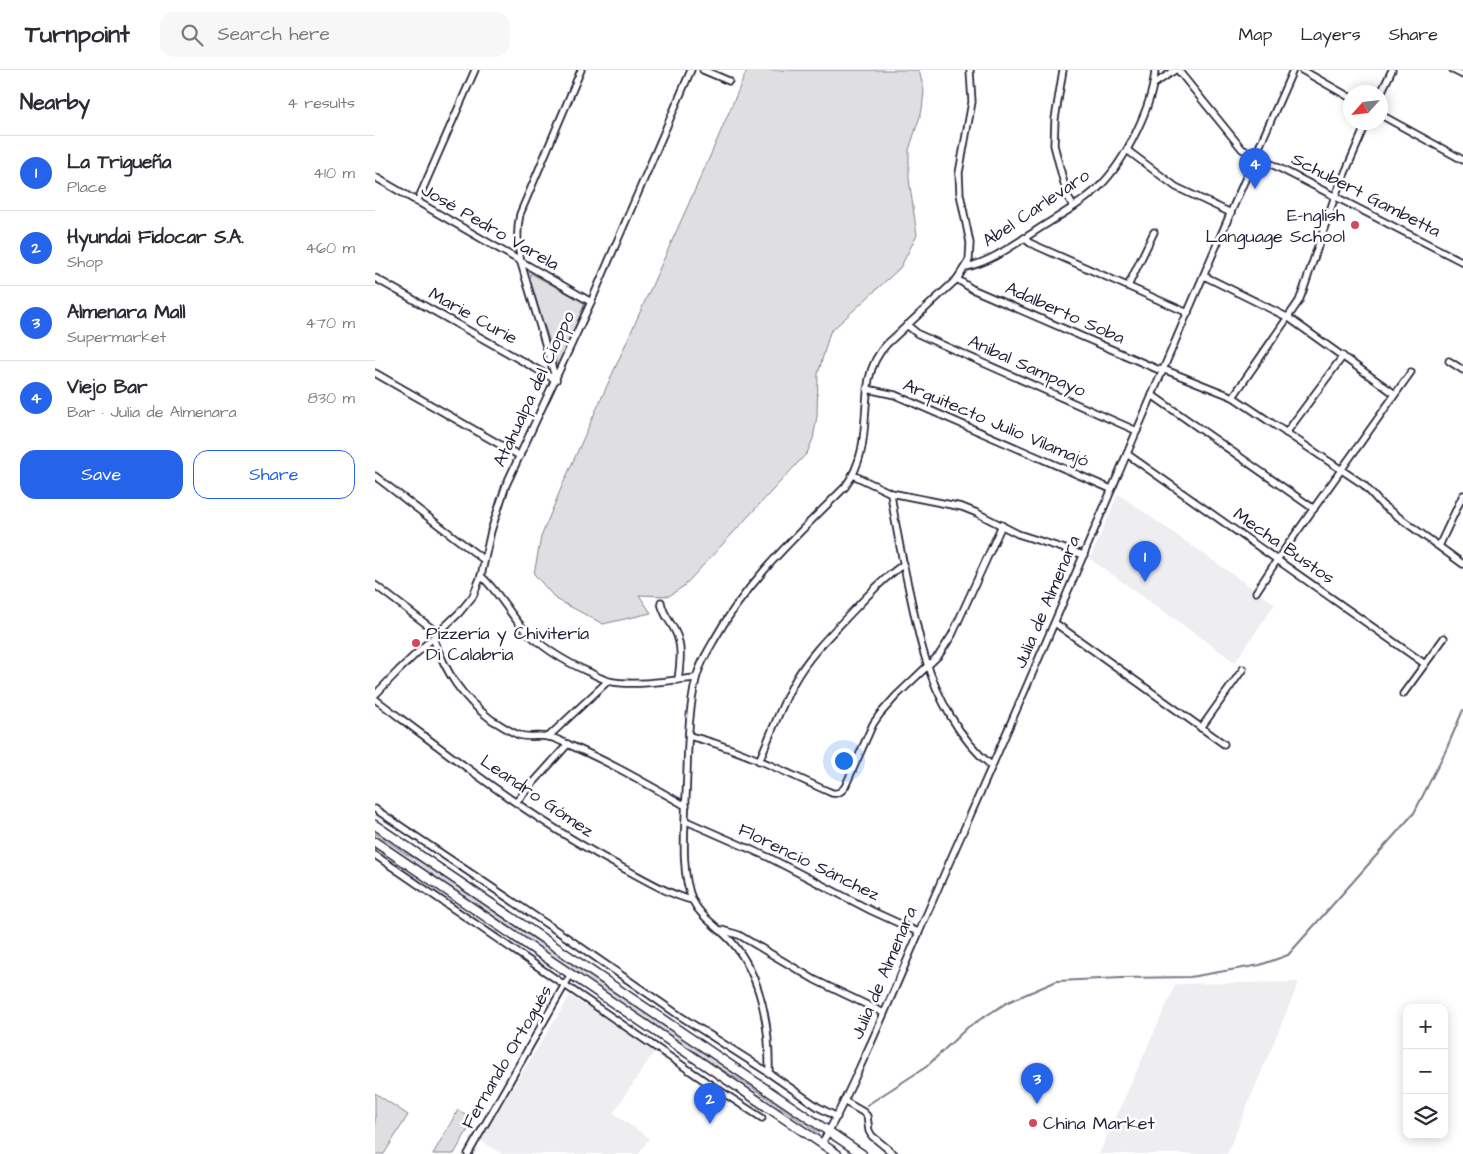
<!DOCTYPE html>
<meta charset="utf-8">
<style>
:root{--surface:#fff;--page:#f7f7f7;--text:#2b2b33;--muted:#7c7c81;--line:#e1e1e2;--accent:#2563eb}
body{margin:0;font-family:"Architects Daughter",sans-serif;background:var(--page);color:var(--text)}
.controls{position:absolute;right:15px;bottom:15px;display:grid;overflow:hidden;border-radius:10px;box-shadow:0 2px 12px #0003}
.controls button{width:45px;height:45px;display:grid;place-items:center;padding:0;border:0;border-bottom:1px solid var(--line);background:var(--surface);color:var(--text);font:25px sans-serif}
.compass{position:absolute;left:968px;top:15px;width:45px;height:45px;border-radius:50%;background:var(--surface);box-shadow:0 2px 12px #0003;rotate:243deg}
.you{position:absolute;left:468px;top:690px;width:18px;height:18px;margin:-12px;border:4px solid #fff;border-radius:50%;background:#1a73e8;box-shadow:0 0 0 8px #1a73e833}
.badge{display:grid;place-items:center;width:32px;height:32px;border-radius:50%;background:var(--accent);color:#fff;font-size:16px;font-weight:700}
.pin{position:absolute;translate:-50% -41px;filter:drop-shadow(0 1px 2px #0008)}
.pin::after{content:'';position:absolute;top:26px;width:18px;height:15px;background:inherit;clip-path:polygon(0 0,100% 0,50% 100%)}
.list{margin:0;padding:0;list-style:none}
h2{display:flex;justify-content:space-between;align-items:center;height:65px;margin:0;padding:0 20px;font-size:21px}
h2 small{font-size:16px;font-weight:400;color:var(--muted)}
.list li{display:grid;grid-template-columns:32px 1fr auto;gap:15px;align-items:center;box-sizing:border-box;height:75px;padding:0 20px;border-top:1px solid var(--line)}
.list b{display:block;font-size:19px;white-space:nowrap}
.list p{margin:0;font-size:16px;white-space:nowrap;color:var(--muted)}
.list em{font-size:16px;font-style:normal;color:var(--muted)}
.actions{display:flex;gap:10px;padding:15px 20px}
.actions a{flex:1;padding:11px 0;border:1px solid var(--accent);border-radius:15px;text-align:center;font-size:18px;color:var(--accent)}
.actions .main{background:var(--accent);color:#fff}
.icon{flex:none;width:28px;height:28px;fill:none;stroke:currentColor;stroke-width:2;stroke-linecap:round;stroke-linejoin:round}
.map{position:relative;flex:none;width:1088px;height:1084px;overflow:hidden}
header{display:flex;align-items:center;gap:30px;box-sizing:border-box;height:70px;padding:0 25px;background:var(--surface);border-bottom:1px solid var(--line)}
header strong{font-size:24px}
nav{display:flex;gap:28px;margin-inline-start:auto;font-size:18px}
.search{width:350px;height:45px;background:var(--page);display:flex;align-items:center;gap:12px;box-sizing:border-box;padding:0 18px;border-radius:15px;color:var(--muted);font-size:19px}
main{display:flex}
aside{flex:1;background:var(--surface)}
.map>svg:first-child{display:block}
.built{fill:#eeeef1}
.green{fill:#dfdfe2;stroke:#80808e}
.lines{fill:none;stroke-linecap:round;stroke-linejoin:round}
.stream{stroke:#7a7a88;stroke-width:2}
.minor-casing{stroke:#22223b;stroke-width:9}
.highway-casing{stroke:#22223b;stroke-width:11}
.minor{stroke:#fff;stroke-width:5.5}
.highway{stroke:#fff;stroke-width:8}
.poi-dot{fill:#d1495b;stroke:#fff;stroke-width:2}
.labels{text-anchor:middle;dominant-baseline:central;stroke-width:5;stroke-linejoin:round;paint-order:stroke}
.street-label{font-size:18px;fill:#22223b;stroke:#fff}
.poi-label{font-size:18px;fill:#22223b;stroke:#fff;text-anchor:start}
</style>
<header>
<strong>Turnpoint</strong>
<div class="search"><svg class="icon" aria-label="search" viewBox="0 0 24 24"><circle cx="10" cy="10" r="6"/><path d="M15 15l6 6"/></svg>Search here</div>
<nav><a>Map</a><a>Layers</a><a>Share</a></nav>
</header>
<main>
<aside>
<h2>Nearby<small>4 results</small></h2>
<ul class="list">
<li><span class="badge">1</span><div><b>La Trigueña</b><p>Place</p></div><em>410 m</em></li>
<li><span class="badge">2</span><div><b>Hyundai Fidocar S.A.</b><p>Shop</p></div><em>460 m</em></li>
<li><span class="badge">3</span><div><b>Almenara Mall</b><p>Supermarket</p></div><em>470 m</em></li>
<li><span class="badge">4</span><div><b>Viejo Bar</b><p>Bar · Julia de Almenara</p></div><em>830 m</em></li>
</ul>
<div class="actions"><a class="main">Save</a><a>Share</a></div>
</aside>
<div class="map">
<svg width="1088" height="1084" viewBox="0 0 1088 1084">
<rect width="100%" height="100%" fill="#fff"/>
<filter id="ink" filterUnits="userSpaceOnUse"><feTurbulence type="fractalNoise" baseFrequency=".02" numOctaves="2"/><feDisplacementMap in="SourceGraphic" scale="10" xChannelSelector="R" yChannelSelector="G"/><feConvolveMatrix kernelMatrix="1 2 1 2 8 2 1 2 1" color-interpolation-filters="sRGB"/></filter>
<g filter="url(#ink)">
<g class="built">
<polygon points="743,424 900,534 860,592 715,489"/>
<polygon points="924,912 852,1084 724,1084 801,914"/>
<polygon points="195,926 280,981 238,1043 274,1068 264,1084 127,1084 105,1070"/>
</g>
<g class="green">
<polygon points="372,0 544,0 549,21 547,40 534,80 534,109 542,165 525,198 455,262 443,304 442,346 438,369 432,383 309,516 294,526 264,525 276,543 228,554 181,529 159,504 166,467 187,416 336,84"/>
<polygon points="155,203 210,233 183,297 162,233 155,209"/>
<polygon points="0,763 30,783 64,802 445,1060 445,1062 443,1063 370,1013 330,990 0,767"/>
<polygon points="0,1023 33,1045 9,1084 0,1084"/>
<polygon points="83,1040 99,1049 79,1084 58,1084"/>
</g>
<g class="lines">
<polyline class="stream" points="492,1035 551,997 593,957 633,932 682,911 747,908 815,907 885,895 913,885 1039,743 1071,680 1088,640"/>
<defs>
<g id="minor">
<polyline points="328,0 354,11"/>
<polyline points="688,0 680,49 679,75 692,125 698,136"/>
<polyline points="803,0 867,79 1088,192"/>
<polyline points="927,0 976,28"/>
<polyline points="1078,0 1088,5"/>
<polyline points="779,14 800,0"/>
<polyline points="1006,23 1017,0"/>
<polyline points="1006,45 1088,90"/>
<polyline points="752,80 801,117 856,143"/>
<polyline points="0,107 216,232"/>
<polyline points="42,132 100,0"/>
<polyline points="649,168 655,173 813,243"/>
<path d="M591 197C616 192 638 175 659 162 680 148 707 134 725 116 750 91 778 36 780 0"/>
<polyline points="829,206 914,248 1020,324"/>
<polyline points="0,208 181,310"/>
<polyline points="582,209 597,219 782,299 793,301 858,327 989,415 1007,435 1088,494"/>
<polyline points="753,216 779,162"/>
<polyline points="532,255 543,264 762,361"/>
<polyline points="1074,291 1088,300"/>
<polyline points="0,303 145,386"/>
<path d="M181 310 146 193C143 175 141 162 145 144L206 0"/>
<polyline points="492,319 520,325 736,419"/>
<polyline points="777,325 939,439"/>
<polyline points="858,327 924,231 929,218 960,126 992,52"/>
<polyline points="911,363 968,286"/>
<polyline points="752,384 1050,594"/>
<polyline points="478,405 516,423 587,437 602,443 643,464 709,485"/>
<polyline points="0,406 109,490"/>
<path d="M516 423C520 455 527 488 534 520 539 542 543 565 550 587 562 627 584 669 617 696"/>
<polyline points="1064,476 1088,425"/>
<path d="M106 506C123 521 132 540 147 557 166 577 190 592 216 603 221 606 228 609 233 611 259 617 295 610 321 608"/>
<polyline points="0,515 63,563"/>
<polyline points="881,522 902,490 1036,302"/>
<path d="M286 532C288 545 295 550 300 561 308 576 305 594 303 610"/>
<polyline points="680,553 849,674"/>
<path d="M58 568C72 604 86 627 117 650 126 655 134 661 144 665 154 668 164 665 174 667 180 668 186 671 192 674 233 691 272 714 311 736"/>
<polyline points="1028,624 1069,568"/>
<polyline points="0,625 24,600 84,543 98,526 106,506 116,461 131,415 216,232 316,0"/>
<path d="M0 629C80 689 160 752 248 798 271 810 293 824 317 830"/>
<polyline points="826,658 868,599"/>
<path d="M314 666C364 678 411 703 457 723 463 724 466 722 470 717L498 654 505 644 521 626 564 585 577 565 627 455"/>
<polyline points="173,667 233,611"/>
<path d="M384 691C395 666 405 639 418 614 433 586 457 563 478 541 494 524 510 507 529 494"/>
<polyline points="141,732 193,674"/>
<polyline points="0,739 197,871 305,946 394,1003 443,1037 462,1047"/>
<polyline points="311,751 393,787 497,841 543,862"/>
<polyline points="0,785 330,1011 387,1048"/>
<polyline points="347,860 364,865 440,910 509,943"/>
<path d="M394 1003C395 958 387 907 357 872 345 858 326 848 318 831 305 804 310 756 311 726 313 688 312 647 321 609 324 596 331 584 338 572 371 512 422 465 470 417 495 383 487 347 494 309 497 295 502 284 512 274L582 209 594 190 595 173 585 124 584 103 597 32 595 0"/>
<polyline points="469,1031 488,1042 492,1046 494,1061 497,1066 519,1084"/>
<path d="M447 1073C466 1041 480 1007 496 973 528 901 558 828 590 757 702 505 807 251 918 0"/>
<polyline points="93,1084 196,904"/>
</g>
<g id="highway">
<polyline points="0,755 487,1084"/>
<polyline points="0,772 462,1084"/>
</g>
</defs>
<use href="#minor" class="minor-casing"/>
<use href="#highway" class="highway-casing"/>
<use href="#minor" class="minor"/>
<use href="#highway" class="highway"/>
</g>
</g>
<g class="poi-dot">
<circle cx="980" cy="155" r="5"/>
<circle cx="41" cy="573" r="5"/>
<circle cx="658" cy="1053" r="5"/>
</g>
<g class="labels">
<g class="street-label">
<text transform="translate(991 125) rotate(27)">Schubert Gambetta</text>
<text transform="translate(661 138) rotate(-34)">Abel Carlevaro</text>
<text transform="translate(115 157) rotate(30)">José Pedro Varela</text>
<text transform="translate(690 243) rotate(24)">Adalberto Soba</text>
<text transform="translate(98 246) rotate(29)">Marie Curie</text>
<text transform="translate(652 296) rotate(24)">Anibal Sampayo</text>
<text transform="translate(159 319) rotate(-65)">Atahualpa del Cioppo</text>
<text transform="translate(621 353) rotate(23)">Arquitecto Julio Vilamajó</text>
<text transform="translate(909 476) rotate(35)">Mecha Bustos</text>
<text transform="translate(672 532) rotate(-67)">Julia de Almenara</text>
<text transform="translate(162 726) rotate(34)">Leandro Gómez</text>
<text transform="translate(434 792) rotate(26)">Florencio Sánchez</text>
<text transform="translate(509 903) rotate(-67)">Julia de Almenara</text>
<text transform="translate(132 987) rotate(-60)">Fernando Ortogués</text>
</g>
<g class="poi-label">
<text x="970" y="145" text-anchor="end">E-nglish<tspan x="970" dy="21">Language School</tspan></text>
<text x="51" y="563">Pizzería y Chivitería<tspan x="51" dy="21">Di Calabria</tspan></text>
<text x="668" y="1053">China Market</text>
</g>
</g>
</svg>
<div class="controls">
<button>+</button>
<button>−</button>
<button><svg class="icon" aria-label="layers" viewBox="0 0 24 24"><path d="M12 4l9 5-9 5-9-5zM3 14l9 5 9-5"/></svg></button>
</div>
<svg class="compass" viewBox="-18 -18 36 36"><path d="M0-13l5 13h-10z" fill="#e53935"/><path d="M0 13l5-13h-10z" fill="#7c7c81"/></svg>
<div class="you"></div>
<div class="pin badge" style="left:770px;top:512px">1</div>
<div class="pin badge" style="left:335px;top:1054px">2</div>
<div class="pin badge" style="left:662px;top:1034px">3</div>
<div class="pin badge" style="left:880px;top:119px">4</div>
</div>
</main>
